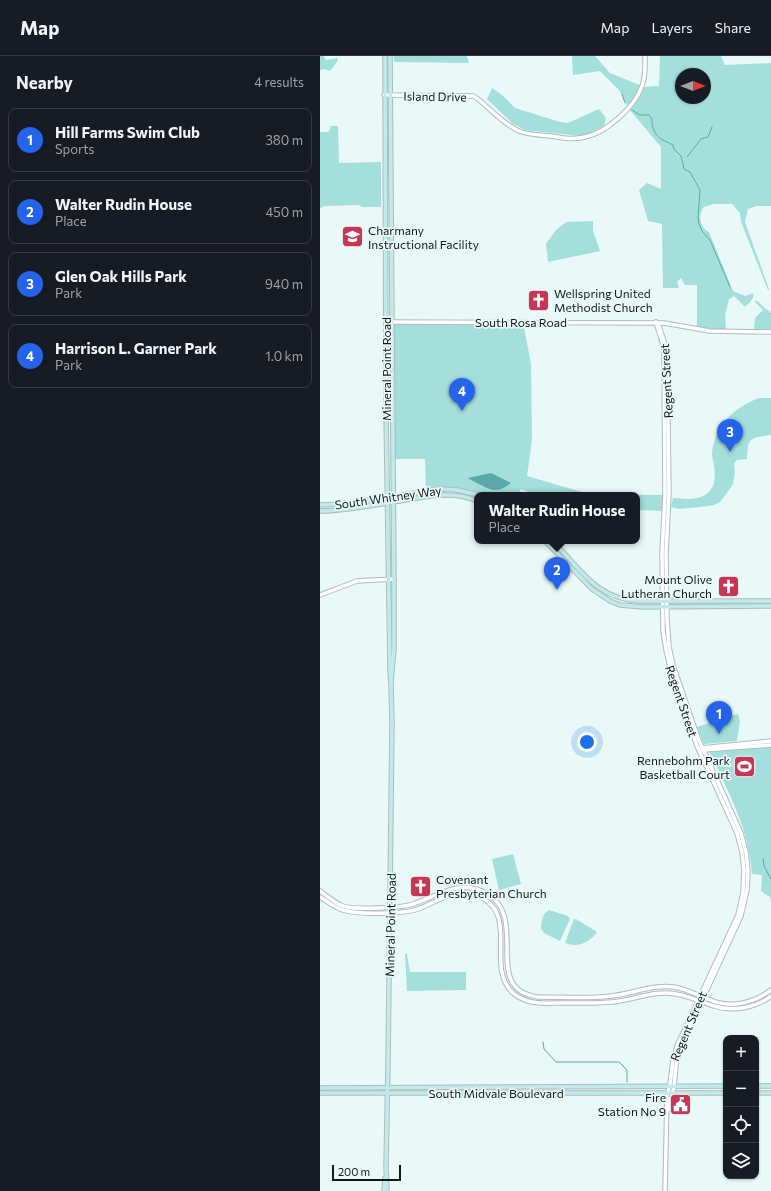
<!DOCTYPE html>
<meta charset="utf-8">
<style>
:root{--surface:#171b24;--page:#20242c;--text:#f1f3f6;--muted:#9ea1a6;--line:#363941;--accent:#2563eb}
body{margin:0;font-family:Commissioner,sans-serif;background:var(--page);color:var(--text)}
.controls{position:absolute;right:12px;bottom:12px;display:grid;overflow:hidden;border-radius:8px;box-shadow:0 1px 3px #0004}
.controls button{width:36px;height:36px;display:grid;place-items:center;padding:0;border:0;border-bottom:1px solid var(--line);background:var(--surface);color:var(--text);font:20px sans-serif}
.compass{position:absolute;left:355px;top:12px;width:36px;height:36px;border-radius:50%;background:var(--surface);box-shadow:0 1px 3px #0004;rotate:90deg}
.scale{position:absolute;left:12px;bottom:10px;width:69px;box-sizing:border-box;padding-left:4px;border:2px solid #121818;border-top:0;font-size:11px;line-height:14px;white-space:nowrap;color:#121818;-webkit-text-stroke:3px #e9f9f8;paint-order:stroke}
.you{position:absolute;left:267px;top:686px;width:14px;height:14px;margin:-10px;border:3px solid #fff;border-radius:50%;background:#1a73e8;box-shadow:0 0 0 6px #1a73e833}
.badge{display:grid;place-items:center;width:26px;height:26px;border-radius:50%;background:var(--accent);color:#fff;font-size:13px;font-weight:700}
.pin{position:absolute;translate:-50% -33px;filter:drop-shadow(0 1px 2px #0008)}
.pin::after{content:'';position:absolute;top:21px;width:14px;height:12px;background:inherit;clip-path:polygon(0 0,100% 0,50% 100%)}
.popup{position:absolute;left:154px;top:436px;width:166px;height:52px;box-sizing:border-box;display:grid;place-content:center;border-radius:8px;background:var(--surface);filter:drop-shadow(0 1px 3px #0005);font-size:13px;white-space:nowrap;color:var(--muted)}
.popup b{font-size:15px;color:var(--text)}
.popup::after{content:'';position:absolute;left:50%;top:100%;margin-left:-8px;border:8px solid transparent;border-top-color:var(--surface)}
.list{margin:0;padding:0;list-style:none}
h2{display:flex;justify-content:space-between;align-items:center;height:52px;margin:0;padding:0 16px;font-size:17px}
h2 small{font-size:13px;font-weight:400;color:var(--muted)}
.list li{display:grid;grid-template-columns:26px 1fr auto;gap:12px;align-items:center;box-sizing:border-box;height:64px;margin:0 8px 8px;padding:0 8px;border:1px solid var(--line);border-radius:8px}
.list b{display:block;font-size:15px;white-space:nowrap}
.list p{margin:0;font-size:13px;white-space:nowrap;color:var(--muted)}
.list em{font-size:13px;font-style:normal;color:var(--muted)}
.icon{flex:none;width:22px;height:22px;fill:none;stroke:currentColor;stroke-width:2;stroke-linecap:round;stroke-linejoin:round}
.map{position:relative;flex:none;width:451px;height:1135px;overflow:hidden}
header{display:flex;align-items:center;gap:24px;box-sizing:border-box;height:56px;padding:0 20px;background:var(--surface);border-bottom:1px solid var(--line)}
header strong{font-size:19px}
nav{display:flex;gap:22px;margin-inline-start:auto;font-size:14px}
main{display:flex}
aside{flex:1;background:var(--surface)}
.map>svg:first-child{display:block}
.green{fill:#a4dfdc;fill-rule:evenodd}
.water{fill:#5aa9a7}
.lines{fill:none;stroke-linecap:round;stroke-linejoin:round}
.stream{stroke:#5aa9a7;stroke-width:1}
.tertiary-casing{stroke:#aebdbc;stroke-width:5.5}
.secondary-casing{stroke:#aebdbc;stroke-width:5.5}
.tertiary{stroke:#fff;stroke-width:3.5}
.secondary{stroke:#c1ebea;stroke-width:3.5}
.labels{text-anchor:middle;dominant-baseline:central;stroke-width:3.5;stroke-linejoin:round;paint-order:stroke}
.street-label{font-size:12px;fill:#121818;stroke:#e9f9f8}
.poi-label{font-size:12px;fill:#121818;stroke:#e9f9f8;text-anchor:start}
</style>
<header>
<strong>Map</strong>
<nav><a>Map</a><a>Layers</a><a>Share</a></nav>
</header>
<main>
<aside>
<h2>Nearby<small>4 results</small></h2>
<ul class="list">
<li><span class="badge">1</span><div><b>Hill Farms Swim Club</b><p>Sports</p></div><em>380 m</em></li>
<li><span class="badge">2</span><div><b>Walter Rudin House</b><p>Place</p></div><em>450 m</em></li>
<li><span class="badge">3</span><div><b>Glen Oak Hills Park</b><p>Park</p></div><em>940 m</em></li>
<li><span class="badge">4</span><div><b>Harrison L. Garner Park</b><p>Park</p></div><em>1.0 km</em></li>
</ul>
</aside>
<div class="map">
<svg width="451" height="1135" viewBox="0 0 451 1135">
<rect width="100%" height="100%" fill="#e9f9f8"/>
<g class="green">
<polygon points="0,0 4,0 6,4 18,2 17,6 10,15 4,13 0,14"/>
<polygon points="74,0 147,0 149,7 74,6"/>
<polygon points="252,0 275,0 290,17 322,30 308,51 299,34 280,15 253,19"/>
<path d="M340 0H401L405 9 451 7V150H437L428 153 425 166 449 233 448 234 421 166 420 157 412 148H394L384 151C377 159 380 171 389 176L413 235 425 240 433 237C435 243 429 247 425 251L414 240 409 243 405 259 406 274 388 273 377 271V229H365L361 222 357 226 359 232H343L342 168 328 165 319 134 327 127 341 133V91L309 53 324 31 339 30ZM361 18H385V42H361Z"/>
<polygon points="172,32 182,39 195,52 240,66 248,67 279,53 286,62 284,70 269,78 260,80 205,74 193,68 167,43"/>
<polygon points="11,70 18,70 19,107 61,106 61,151 42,151 39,149 5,150 0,152 0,76 9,76"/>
<polygon points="273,165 273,175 280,195 228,206 226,188 236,174 246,166"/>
<polygon points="436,244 451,257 451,273 434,274 435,262 443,254 435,246"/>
<polygon points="72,266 203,266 211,308 212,384 207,420 265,437 283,439 216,439 201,433 198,439 159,439 137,434 106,435 105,403 75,403"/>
<path d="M439 342H451V379C430 382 428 381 427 403L417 404 414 407 415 416 413 428 409 434 400 446 394 449 380 451 359 453 351 451 353 442C363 442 373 445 383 440 395 434 396 422 394 410 394 406 392 402 392 398 394 371 414 351 439 342Z"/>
<polygon points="317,439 345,439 344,455 317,454"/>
<polygon points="418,658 420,665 417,685 384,688 377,671"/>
<path d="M451 690V844L450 841 441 835 442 819 432 818C429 773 408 735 389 695Z"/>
<polygon points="193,798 201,828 179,834 172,803"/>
<path d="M229 854 248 860 250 863 240 885 224 877 221 873C221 865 222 858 229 854Z"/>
<path d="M254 863H256L277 876C269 887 258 892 245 887Z"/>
<polygon points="85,898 87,898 90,916 146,916 146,934 87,935"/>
</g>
<path class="water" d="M171 417 191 427C187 430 181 434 176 434 168 434 155 426 148 422Z"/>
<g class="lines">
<g class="stream">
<polyline points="302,38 305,47"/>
<path d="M312 54 320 59H329C332 62 332 64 332 68 335 82 341 83 353 89L354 93 361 100 364 113 370 116 380 134 378 161 379 168 382 175 390 184 410 231"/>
<polyline points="367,101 381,83 388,81 392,71"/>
<polyline points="443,803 444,810 451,823"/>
<polyline points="223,986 224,993 236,1006 299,1006 307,1014 307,1026"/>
</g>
<defs>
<g id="tertiary">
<path d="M64 39 153 40 158 43C170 53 185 69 199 75 209 79 220 79 231 80 243 82 254 84 265 81 286 77 315 51 322 30 326 20 325 10 325 0"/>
<polyline points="66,266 344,267 390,275 451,276"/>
<polyline points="336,266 344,292 345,439 342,498 343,574 346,594 351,615 377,690 417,777 422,796 424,815 423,836 418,859 357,990 353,1004 350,1028 347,1040 345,1135"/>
<polyline points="336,266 339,270 347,294 349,437 346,498 347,563 349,591 353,609 378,682 421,777 426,796 428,815 427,834 421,860 360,992 356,1009 354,1031 348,1054"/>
<polyline points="0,539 37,525 74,523"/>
<polyline points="381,692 451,685"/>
<polyline points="383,694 451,689"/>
<path d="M0 835C7 840 15 847 23 850 34 854 81 852 93 848 115 841 137 824 162 835 214 858 158 933 218 941 242 941 267 943 291 940 313 938 332 928 354 931 366 933 377 939 388 943 409 953 433 948 451 934"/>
<path d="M0 841C7 845 15 852 23 854 39 859 83 858 98 853 115 847 134 832 153 838 204 855 163 909 193 937 198 941 206 945 212 946 222 948 233 947 242 947 261 947 281 948 300 945 319 942 336 934 356 938 369 940 381 946 394 950 412 956 436 952 451 940"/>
</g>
<g id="secondary">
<polyline points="65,0 66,355 70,615 71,627 72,667 68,1008 66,1111 67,1135"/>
<polyline points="70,0 74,523 74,593 71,625"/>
<polyline points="0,449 23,448 121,433 137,434 159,439"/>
<path d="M0 455C27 455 54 449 80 445 106 441 132 434 157 445"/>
<polyline points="225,485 272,533 290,545 300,549 324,551 451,550"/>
<path d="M233 485C260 513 277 544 320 545H451"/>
<polyline points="436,1030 451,1030"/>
<polyline points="0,1032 406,1030"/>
<polyline points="0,1037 406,1037"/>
<polyline points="436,1037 451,1037"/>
<polyline points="64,1135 65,1122"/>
</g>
</defs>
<use href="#tertiary" class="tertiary-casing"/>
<use href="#secondary" class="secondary-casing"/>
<use href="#tertiary" class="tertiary"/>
<use href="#secondary" class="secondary"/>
</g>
<defs>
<symbol id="university-square" viewBox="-11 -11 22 22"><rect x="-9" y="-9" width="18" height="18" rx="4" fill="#c73755" stroke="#e9f9f8"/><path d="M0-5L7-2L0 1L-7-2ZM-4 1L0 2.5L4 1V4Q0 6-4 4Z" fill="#fff"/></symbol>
<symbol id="church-square" viewBox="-11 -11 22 22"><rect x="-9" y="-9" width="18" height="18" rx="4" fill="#c73755" stroke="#e9f9f8"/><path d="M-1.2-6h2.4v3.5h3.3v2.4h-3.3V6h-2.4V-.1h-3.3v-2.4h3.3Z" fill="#fff"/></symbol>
<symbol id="stadium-square" viewBox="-11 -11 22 22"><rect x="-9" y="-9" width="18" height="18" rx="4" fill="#c73755" stroke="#e9f9f8"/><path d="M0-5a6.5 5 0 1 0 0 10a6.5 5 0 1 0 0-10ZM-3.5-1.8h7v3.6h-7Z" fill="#fff"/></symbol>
<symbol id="civic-square" viewBox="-11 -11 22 22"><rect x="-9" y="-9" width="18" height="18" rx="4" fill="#c73755" stroke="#e9f9f8"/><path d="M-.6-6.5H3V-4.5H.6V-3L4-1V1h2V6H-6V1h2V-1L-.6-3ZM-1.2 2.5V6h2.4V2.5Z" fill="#fff"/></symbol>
</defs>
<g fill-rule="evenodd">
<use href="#university-square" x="20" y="168" width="25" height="25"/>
<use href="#church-square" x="206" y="232" width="25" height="25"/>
<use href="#church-square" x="396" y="518" width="25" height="25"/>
<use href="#stadium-square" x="412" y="698" width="25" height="25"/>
<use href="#church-square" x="88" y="818" width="25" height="25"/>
<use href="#civic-square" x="348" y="1036" width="25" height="25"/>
</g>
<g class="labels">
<g class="street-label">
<text transform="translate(115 40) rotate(1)">Island Drive</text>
<text x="201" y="266">South Rosa Road</text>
<text transform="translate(66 313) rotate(-90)">Mineral Point Road</text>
<text transform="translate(346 325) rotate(-93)">Regent Street</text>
<text transform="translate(68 441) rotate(-8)">South Whitney Way</text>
<text transform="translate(362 645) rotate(71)">Regent Street</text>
<text transform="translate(70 869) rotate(-89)">Mineral Point Road</text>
<text transform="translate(368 970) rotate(-67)">Regent Street</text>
<text x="176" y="1037">South Midvale Boulevard</text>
</g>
<g class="poi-label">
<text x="48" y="174">Charmany<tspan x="48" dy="14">Instructional Facility</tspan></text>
<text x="234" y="237">Wellspring United<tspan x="234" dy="14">Methodist Church</tspan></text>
<text x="392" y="523" text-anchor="end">Mount Olive<tspan x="392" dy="14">Lutheran Church</tspan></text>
<text x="410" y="704" text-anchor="end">Rennebohm Park<tspan x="410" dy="14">Basketball Court</tspan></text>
<text x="116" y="823">Covenant<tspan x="116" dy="14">Presbyterian Church</tspan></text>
<text x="346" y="1041" text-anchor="end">Fire<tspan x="346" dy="14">Station No 9</tspan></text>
</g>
</g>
</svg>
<div class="controls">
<button>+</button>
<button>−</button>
<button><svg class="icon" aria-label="locate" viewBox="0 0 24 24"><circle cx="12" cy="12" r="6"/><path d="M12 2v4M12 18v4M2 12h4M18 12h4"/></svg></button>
<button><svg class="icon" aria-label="layers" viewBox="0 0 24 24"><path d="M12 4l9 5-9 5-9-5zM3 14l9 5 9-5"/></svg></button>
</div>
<svg class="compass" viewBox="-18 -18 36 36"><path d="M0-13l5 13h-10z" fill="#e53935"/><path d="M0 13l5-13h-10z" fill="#9ea1a6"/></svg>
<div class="scale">200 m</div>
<div class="you"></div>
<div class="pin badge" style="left:399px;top:678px">1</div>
<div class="pin badge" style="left:237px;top:534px">2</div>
<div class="popup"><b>Walter Rudin House</b>Place</div>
<div class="pin badge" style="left:410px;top:396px">3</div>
<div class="pin badge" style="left:142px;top:355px">4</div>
</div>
</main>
